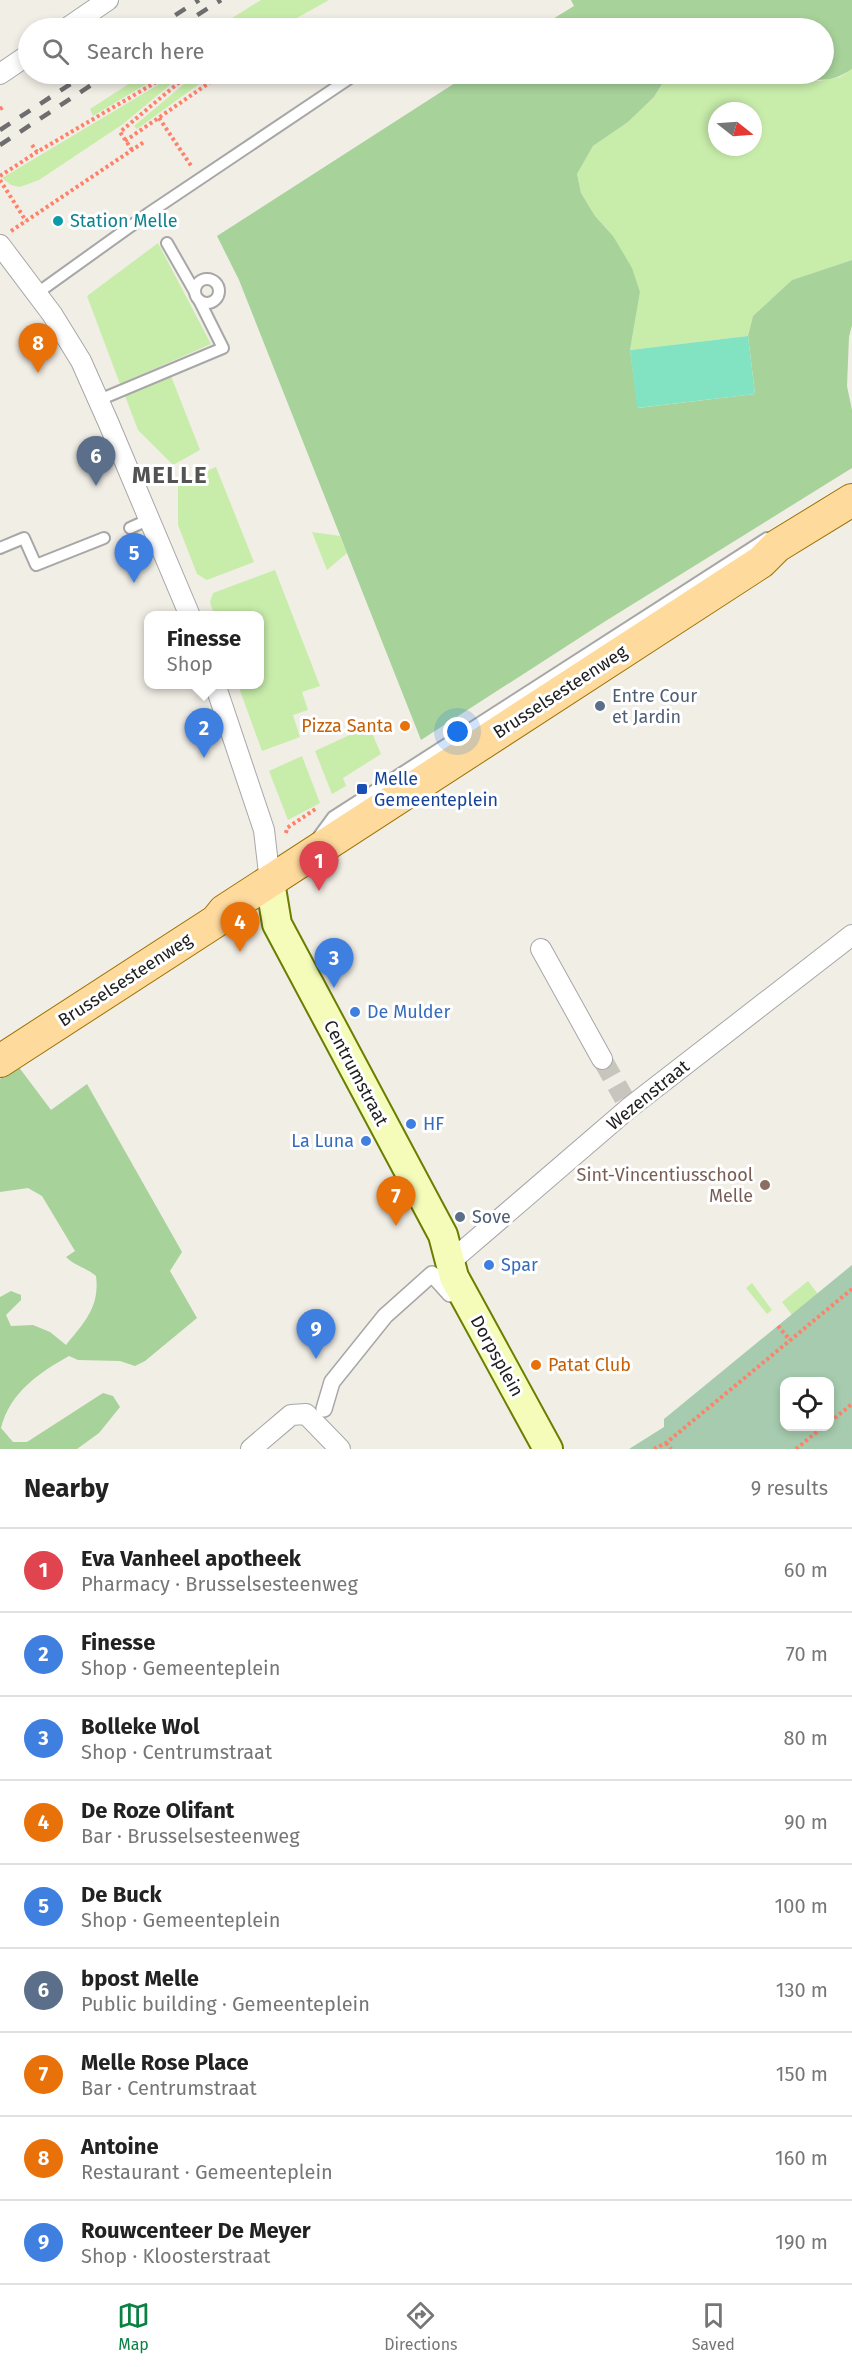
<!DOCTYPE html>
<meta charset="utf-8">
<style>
:root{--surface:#fff;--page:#f2f2f2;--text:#222;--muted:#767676;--line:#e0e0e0;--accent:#0b8043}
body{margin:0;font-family:"Fira Sans",sans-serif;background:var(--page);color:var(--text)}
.controls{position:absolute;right:18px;bottom:18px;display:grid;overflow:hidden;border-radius:12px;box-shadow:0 3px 9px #0003}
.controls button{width:54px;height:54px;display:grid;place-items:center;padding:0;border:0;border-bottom:2px solid var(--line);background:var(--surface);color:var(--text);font:30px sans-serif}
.compass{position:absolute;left:708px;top:102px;width:54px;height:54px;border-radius:50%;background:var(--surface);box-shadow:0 3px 9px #0003;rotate:107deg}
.you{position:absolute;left:458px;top:732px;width:21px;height:21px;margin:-15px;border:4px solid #fff;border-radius:50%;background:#1a73e8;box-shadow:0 0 0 9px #1a73e833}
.badge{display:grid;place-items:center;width:39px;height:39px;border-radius:50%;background:var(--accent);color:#fff;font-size:20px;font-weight:700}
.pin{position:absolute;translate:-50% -50px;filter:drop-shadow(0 2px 3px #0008)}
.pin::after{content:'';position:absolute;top:32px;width:21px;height:18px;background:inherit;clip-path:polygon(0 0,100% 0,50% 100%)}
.popup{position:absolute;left:144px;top:611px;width:120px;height:78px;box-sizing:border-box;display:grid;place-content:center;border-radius:12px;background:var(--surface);filter:drop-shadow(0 2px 4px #0005);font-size:20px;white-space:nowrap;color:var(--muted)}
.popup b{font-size:22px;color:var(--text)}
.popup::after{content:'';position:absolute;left:50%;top:100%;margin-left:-12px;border:12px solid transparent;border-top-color:var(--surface)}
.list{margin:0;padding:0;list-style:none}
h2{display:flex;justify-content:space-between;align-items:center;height:78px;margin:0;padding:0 24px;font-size:26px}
h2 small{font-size:20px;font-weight:400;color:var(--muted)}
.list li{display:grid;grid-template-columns:39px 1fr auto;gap:18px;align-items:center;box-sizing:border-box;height:84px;padding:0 24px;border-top:2px solid var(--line)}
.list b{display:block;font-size:22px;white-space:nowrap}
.list p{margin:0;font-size:20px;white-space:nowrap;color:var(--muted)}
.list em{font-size:20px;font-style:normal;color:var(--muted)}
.icon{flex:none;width:33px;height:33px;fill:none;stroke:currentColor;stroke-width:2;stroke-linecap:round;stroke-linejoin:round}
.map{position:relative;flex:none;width:852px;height:1449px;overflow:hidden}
.search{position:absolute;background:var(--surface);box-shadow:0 3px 9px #0003;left:18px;right:18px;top:18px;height:66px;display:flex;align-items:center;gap:15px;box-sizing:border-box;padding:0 21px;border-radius:33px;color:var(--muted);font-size:22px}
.sheet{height:834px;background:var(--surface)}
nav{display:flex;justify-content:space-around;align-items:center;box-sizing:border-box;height:84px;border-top:2px solid var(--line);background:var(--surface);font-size:16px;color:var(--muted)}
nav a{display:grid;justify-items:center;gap:3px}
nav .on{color:var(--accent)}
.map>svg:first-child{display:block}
.grass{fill:#c8edab;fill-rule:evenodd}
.forest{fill:#a7d29a}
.cemetery{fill:#a6cbae;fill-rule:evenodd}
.pitch{fill:#82e3c2}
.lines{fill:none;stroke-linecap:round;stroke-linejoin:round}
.minor-tunnel{stroke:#c7c5be;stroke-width:20;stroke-dasharray:20 10;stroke-linecap:butt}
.service-casing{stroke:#a7a7a7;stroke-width:14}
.pedestrian-casing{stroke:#a7a7a7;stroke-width:18}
.minor-casing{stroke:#a7a7a7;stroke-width:22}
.secondary-casing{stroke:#6a7e00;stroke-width:32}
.primary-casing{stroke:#9c7100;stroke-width:34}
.path{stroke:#ff8169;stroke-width:4;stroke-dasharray:3 3;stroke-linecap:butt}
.service{stroke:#fff;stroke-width:10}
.pedestrian{stroke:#fff;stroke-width:15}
.minor{stroke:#fff;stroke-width:20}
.secondary{stroke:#f5fcb9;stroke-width:28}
.primary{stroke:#ffda9d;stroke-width:32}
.rail{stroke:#6e6e6e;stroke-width:4.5;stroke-dasharray:12 12;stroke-linecap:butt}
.culture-dot{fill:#0f9aa8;stroke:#fff;stroke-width:2}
.service-dot{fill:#5c6f8a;stroke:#fff;stroke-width:2}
.food-dot{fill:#e8710a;stroke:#fff;stroke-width:2}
.transit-dot{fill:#1a4fb4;stroke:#fff;stroke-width:2}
.shop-dot{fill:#3f7fe0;stroke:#fff;stroke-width:2}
.education-dot{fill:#8d6e63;stroke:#fff;stroke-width:2}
.labels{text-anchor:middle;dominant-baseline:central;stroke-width:6;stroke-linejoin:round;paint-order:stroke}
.culture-label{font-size:18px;fill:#0d838f;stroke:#fff;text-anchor:start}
.street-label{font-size:18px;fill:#202020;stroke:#fff}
.service-label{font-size:18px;fill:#4e5e75;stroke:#fff;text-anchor:start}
.food-label{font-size:18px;fill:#c56008;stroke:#fff;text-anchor:end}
.transit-label{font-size:18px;fill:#164399;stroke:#fff;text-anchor:start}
.shop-label{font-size:18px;fill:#366cbe;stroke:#fff;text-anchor:start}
.education-label{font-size:18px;fill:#785e54;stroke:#fff;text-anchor:end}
.district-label{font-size:24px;font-weight:bold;letter-spacing:1.5px;fill:#535353;stroke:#fff}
</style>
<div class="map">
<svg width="852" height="1449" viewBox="0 0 852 1449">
<rect width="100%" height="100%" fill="#f1eee6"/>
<g class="grass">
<polygon points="261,0 329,0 279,28 216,28"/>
<path d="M852 69V260L792 280 753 316 748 336 630 350 640 292 613 236 595 216 581 193 577 174 593 146 628 122 654 97 668 74H788L819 81 840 77ZM717 111H753V147H717Z"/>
<polygon points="144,74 163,74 93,116 90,109"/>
<polygon points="176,74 183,74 123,124 39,180 20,187 11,185 2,178"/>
<polygon points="196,74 213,74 137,129 134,126"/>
<polygon points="158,243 211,344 120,384 87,296"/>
<polygon points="171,376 200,450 173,465 138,430 125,396"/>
<polygon points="216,467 254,562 207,580 197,574 178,525 178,483"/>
<polygon points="312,532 340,536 347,553 327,570"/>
<polygon points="275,570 320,686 302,692 308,710 293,715 300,737 262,751 238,685 260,684 260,616 214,615 210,602 213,593"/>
<polygon points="369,726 381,754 343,778 346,786 332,794 315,751"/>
<polygon points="302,756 320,803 288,820 269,771"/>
<polygon points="808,1281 818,1294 792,1315 782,1302"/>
<polygon points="752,1283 772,1310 767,1314 746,1288"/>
</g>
<g class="forest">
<path d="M571 0H852V69C828 85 814 80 789 74H824V28H538L574 6Z"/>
<polygon points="469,74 668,74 654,97 628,122 593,146 577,174 581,193 595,216 613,236 632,268 640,292 630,350 638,408 755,394 748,336 753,316 792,280 852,260 852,325 849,337 847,386 852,410 852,468 604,622 421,740 239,280 217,236"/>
<path d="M18 1066 51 1110 87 1084 182 1252 170 1271 197 1318 145 1361 135 1366 120 1361 78 1360 69 1356C39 1373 10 1392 1 1428L13 1442H27L103 1393 113 1396 120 1407 99 1433 77 1449H0V1297L11 1291 21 1295V1300L6 1315 11 1326 33 1325 50 1332 66 1345C84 1323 100 1307 96 1276 87 1268 75 1266 66 1257L75 1251 42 1196 28 1188 0 1192V1079Z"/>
</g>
<path class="cemetery" d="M852 1265V1449H629L664 1427V1419ZM784 1382H830V1426H784Z"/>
<polygon class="pitch" points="748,336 755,394 637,408 630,350"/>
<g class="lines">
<polyline class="minor-tunnel" points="602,1059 624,1098"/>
<defs>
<g id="service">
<polyline points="167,243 195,292"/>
<circle cx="207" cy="291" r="12"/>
<polyline points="36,294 149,213 356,74"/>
<polyline points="99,400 223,348 199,300"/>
<polyline points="130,528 150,519"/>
<polyline points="0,548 24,538 36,565 104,538"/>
<polyline points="319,836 333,817 767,538"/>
</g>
<polyline id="pedestrian" points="324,1409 332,1382 385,1316 432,1274 450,1294"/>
<g id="minor">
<polyline points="67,28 108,0"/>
<polyline points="0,74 28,55"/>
<polyline points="0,245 52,314 81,361 109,424 190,616"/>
<polyline points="215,684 264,830 270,882"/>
<polyline points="541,949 602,1059"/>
<polyline points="450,1262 629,1108 852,935"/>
<polyline points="251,1449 291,1415 306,1414 340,1449"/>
</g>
<polyline id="secondary" points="270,882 277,924 443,1235 454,1277 548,1449"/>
<polyline id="primary" points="0,1061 216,921 224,911 761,562 777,546 852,500"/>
</defs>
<use href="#service" class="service-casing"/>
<use href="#pedestrian" class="pedestrian-casing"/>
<use href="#minor" class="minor-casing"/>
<use href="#secondary" class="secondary-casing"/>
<use href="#primary" class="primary-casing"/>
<g class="path">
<polyline points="230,19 236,28"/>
<polyline points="0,109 3,107"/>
<polyline points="159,118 192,167"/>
<polyline points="125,141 222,74"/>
<polyline points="32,145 37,152 170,74"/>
<polyline points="132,150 120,132 189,74"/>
<polyline points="0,176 37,152"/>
<polyline points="0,180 26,221"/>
<polyline points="11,231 144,142"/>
<polyline points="286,833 287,828 317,808"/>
<polyline points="778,1326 790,1340"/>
<polyline points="830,1422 852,1404"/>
<polyline points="666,1443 671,1449"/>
<polyline points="654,1449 666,1443 852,1289"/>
<polyline points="796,1449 824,1426"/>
</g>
<use href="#service" class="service"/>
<use href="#pedestrian" class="pedestrian"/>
<use href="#minor" class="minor"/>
<use href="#secondary" class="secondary"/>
<use href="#primary" class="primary"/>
<g class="rail">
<polyline points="155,28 199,0"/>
<polyline points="177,28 221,0"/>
<polyline points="0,130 86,74"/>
<polyline points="0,145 108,74"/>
</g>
</g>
<circle class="culture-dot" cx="58" cy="221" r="6"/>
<g class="service-dot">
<circle cx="600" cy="706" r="6"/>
<circle cx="460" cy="1217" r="6"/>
</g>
<g class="food-dot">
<circle cx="405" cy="726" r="6"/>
<circle cx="536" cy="1365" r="6"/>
</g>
<rect class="transit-dot" x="356" y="783" width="12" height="12" rx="3"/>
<g class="shop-dot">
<circle cx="355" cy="1012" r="6"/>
<circle cx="411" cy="1124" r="6"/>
<circle cx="366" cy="1141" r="6"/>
<circle cx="489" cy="1265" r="6"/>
</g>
<circle class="education-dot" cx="765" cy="1185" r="6"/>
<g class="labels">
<g class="culture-label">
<text x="70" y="221">Station Melle</text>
</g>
<g class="street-label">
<text transform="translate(560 692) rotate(-33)">Brusselsesteenweg</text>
<text transform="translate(125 980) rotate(-33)">Brusselsesteenweg</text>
<text transform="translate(356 1073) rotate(62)">Centrumstraat</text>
<text transform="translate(648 1095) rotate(-39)">Wezenstraat</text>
<text transform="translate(497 1356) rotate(61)">Dorpsplein</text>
</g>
<g class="service-label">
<text x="612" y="696">Entre Cour<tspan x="612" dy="21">et Jardin</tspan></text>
<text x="472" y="1217">Sove</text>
</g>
<g class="food-label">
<text x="393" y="726">Pizza Santa</text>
<text x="548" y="1365" text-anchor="start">Patat Club</text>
</g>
<g class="transit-label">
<text x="374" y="779">Melle<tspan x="374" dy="21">Gemeenteplein</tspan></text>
</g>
<g class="shop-label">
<text x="367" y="1012">De Mulder</text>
<text x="423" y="1124">HF</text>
<text x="354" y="1141" text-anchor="end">La Luna</text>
<text x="501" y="1265">Spar</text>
</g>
<g class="education-label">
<text x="753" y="1175">Sint-Vincentiusschool<tspan x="753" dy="21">Melle</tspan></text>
</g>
<g class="district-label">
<text x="170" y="475">MELLE</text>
</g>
</g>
</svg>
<div class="controls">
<button><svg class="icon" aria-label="locate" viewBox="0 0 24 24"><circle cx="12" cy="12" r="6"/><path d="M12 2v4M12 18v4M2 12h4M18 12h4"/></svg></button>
</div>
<svg class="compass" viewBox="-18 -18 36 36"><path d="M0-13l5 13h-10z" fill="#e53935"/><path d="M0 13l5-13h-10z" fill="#767676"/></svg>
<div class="you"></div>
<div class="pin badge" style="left:319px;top:891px;background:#e0444e">1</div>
<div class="pin badge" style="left:204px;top:758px;background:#3f7fe0">2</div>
<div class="popup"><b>Finesse</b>Shop</div>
<div class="pin badge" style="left:334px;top:988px;background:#3f7fe0">3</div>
<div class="pin badge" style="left:240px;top:952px;background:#e8710a">4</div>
<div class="pin badge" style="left:134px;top:583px;background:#3f7fe0">5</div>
<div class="pin badge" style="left:96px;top:486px;background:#5c6f8a">6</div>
<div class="pin badge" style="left:396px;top:1226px;background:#e8710a">7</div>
<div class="pin badge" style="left:38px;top:373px;background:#e8710a">8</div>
<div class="pin badge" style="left:316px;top:1359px;background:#3f7fe0">9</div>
<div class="search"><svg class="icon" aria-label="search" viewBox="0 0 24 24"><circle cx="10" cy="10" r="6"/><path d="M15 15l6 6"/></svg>Search here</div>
</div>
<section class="sheet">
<h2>Nearby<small>9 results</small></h2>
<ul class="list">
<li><span class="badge" style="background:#e0444e">1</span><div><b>Eva Vanheel apotheek</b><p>Pharmacy · Brusselsesteenweg</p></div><em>60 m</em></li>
<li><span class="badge" style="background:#3f7fe0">2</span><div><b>Finesse</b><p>Shop · Gemeenteplein</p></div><em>70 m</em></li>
<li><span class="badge" style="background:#3f7fe0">3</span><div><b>Bolleke Wol</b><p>Shop · Centrumstraat</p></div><em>80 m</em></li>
<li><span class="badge" style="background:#e8710a">4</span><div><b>De Roze Olifant</b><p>Bar · Brusselsesteenweg</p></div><em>90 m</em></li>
<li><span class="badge" style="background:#3f7fe0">5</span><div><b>De Buck</b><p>Shop · Gemeenteplein</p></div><em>100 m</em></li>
<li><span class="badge" style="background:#5c6f8a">6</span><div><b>bpost Melle</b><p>Public building · Gemeenteplein</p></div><em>130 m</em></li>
<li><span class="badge" style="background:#e8710a">7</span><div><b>Melle Rose Place</b><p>Bar · Centrumstraat</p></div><em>150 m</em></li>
<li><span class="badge" style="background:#e8710a">8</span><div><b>Antoine</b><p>Restaurant · Gemeenteplein</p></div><em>160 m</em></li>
<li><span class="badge" style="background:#3f7fe0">9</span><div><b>Rouwcenteer De Meyer</b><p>Shop · Kloosterstraat</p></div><em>190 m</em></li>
</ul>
</section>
<nav>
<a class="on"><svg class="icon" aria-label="map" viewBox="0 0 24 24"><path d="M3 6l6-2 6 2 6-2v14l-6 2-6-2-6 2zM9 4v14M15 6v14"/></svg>Map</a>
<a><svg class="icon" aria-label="directions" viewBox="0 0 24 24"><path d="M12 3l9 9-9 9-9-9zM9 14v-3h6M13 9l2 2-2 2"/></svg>Directions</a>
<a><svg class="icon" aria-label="saved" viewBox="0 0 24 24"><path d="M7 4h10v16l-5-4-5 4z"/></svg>Saved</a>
</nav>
